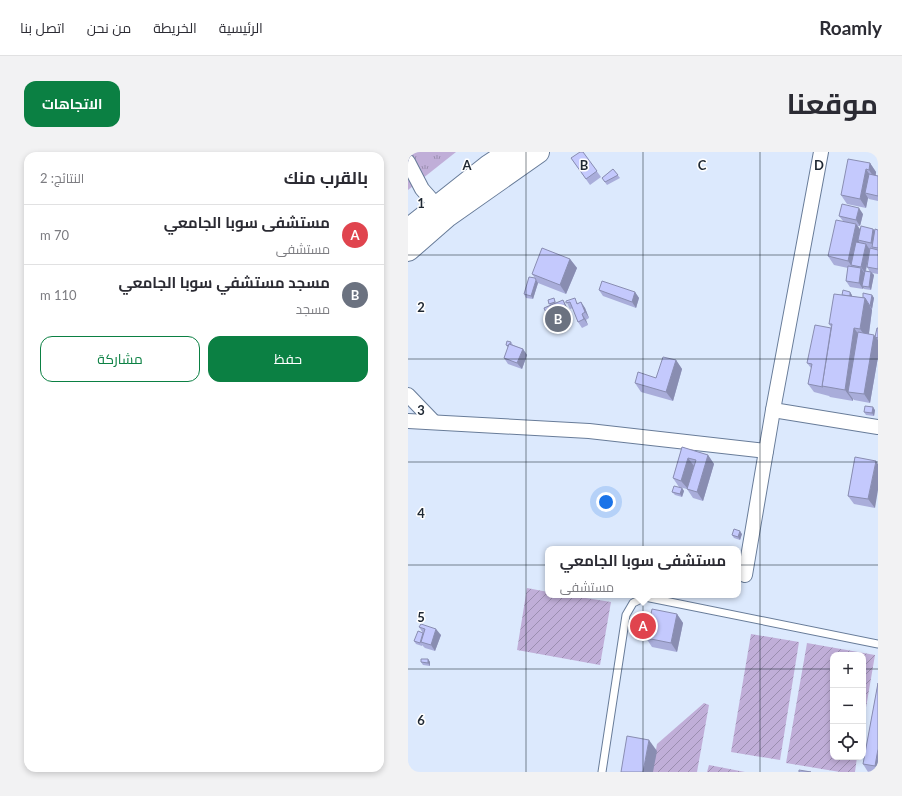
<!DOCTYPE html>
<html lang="ar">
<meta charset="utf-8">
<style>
:root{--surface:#fff;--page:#f2f2f3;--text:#2b2b33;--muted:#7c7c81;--line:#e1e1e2;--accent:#0b8043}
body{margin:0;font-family:Lato,Cairo,sans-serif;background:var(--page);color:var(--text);direction:rtl}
.controls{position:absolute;right:12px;bottom:12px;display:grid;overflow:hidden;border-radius:8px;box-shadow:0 2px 6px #0003}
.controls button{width:36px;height:36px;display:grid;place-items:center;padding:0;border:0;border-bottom:1px solid var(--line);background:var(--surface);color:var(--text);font:20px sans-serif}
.you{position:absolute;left:198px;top:350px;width:14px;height:14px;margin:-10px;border:3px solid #fff;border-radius:50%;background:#1a73e8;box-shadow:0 0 0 6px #1a73e833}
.badge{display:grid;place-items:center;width:26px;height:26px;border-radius:50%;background:var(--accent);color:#fff;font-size:13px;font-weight:700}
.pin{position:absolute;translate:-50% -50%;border:2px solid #fff;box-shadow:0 1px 4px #0006}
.popup{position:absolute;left:137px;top:394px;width:196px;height:52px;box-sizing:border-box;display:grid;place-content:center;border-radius:8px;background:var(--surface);filter:drop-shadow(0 1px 3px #0005);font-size:13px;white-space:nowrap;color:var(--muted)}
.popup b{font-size:15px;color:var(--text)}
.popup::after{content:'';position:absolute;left:50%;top:100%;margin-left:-8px;border:8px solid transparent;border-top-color:var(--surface)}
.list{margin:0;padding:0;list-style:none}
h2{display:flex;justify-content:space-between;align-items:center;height:52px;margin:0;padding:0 16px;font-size:17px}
h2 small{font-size:13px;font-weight:400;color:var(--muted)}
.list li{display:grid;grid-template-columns:26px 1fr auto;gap:12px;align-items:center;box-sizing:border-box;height:60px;padding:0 16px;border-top:1px solid var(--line)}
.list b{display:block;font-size:15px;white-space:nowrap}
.list p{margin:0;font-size:13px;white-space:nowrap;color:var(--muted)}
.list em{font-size:13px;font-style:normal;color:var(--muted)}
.actions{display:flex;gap:8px;padding:12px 16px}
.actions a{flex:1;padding:9px 0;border:1px solid var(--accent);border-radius:12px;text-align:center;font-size:14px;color:var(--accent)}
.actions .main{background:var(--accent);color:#fff}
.icon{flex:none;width:22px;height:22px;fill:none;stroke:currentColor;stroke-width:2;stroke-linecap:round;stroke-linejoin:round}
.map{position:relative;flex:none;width:470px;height:620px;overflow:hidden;direction:ltr;border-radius:12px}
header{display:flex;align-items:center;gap:24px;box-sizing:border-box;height:56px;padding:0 20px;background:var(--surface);border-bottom:1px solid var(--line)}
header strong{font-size:19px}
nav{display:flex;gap:22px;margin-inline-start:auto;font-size:14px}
.intro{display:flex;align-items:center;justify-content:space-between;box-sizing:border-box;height:96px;padding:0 24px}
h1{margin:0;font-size:28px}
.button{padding:10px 18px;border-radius:12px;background:var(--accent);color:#fff;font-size:14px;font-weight:700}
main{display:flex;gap:24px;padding:0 24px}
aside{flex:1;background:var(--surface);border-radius:12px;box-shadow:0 2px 6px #0003}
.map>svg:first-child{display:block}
.grass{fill:url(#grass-tufts)}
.garden{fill:url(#garden-furrows)}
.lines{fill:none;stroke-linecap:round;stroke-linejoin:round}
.service-casing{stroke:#687c99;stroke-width:9}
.minor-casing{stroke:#687c99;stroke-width:16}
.trunk-casing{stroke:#687c99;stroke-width:24}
.service{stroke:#fff;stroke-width:7}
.minor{stroke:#fff;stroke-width:14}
.trunk{stroke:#fff;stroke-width:22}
.wall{fill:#a9adda;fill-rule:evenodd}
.shaded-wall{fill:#898db1}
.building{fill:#c4c9fd;stroke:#898db1}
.grid{fill:none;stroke:#1f2833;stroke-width:1;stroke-opacity:0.55}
.grid-label{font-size:13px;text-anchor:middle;font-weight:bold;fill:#1f2833;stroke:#fff;stroke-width:3;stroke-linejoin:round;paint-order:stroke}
</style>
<header>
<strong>Roamly</strong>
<nav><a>الرئيسية</a><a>الخريطة</a><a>من نحن</a><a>اتصل بنا</a></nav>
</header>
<div class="intro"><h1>موقعنا</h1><a class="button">الاتجاهات</a></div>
<main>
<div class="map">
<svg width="470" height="620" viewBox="0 0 470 620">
<defs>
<pattern id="grass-tufts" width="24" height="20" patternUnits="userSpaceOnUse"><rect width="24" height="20" fill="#c0aed8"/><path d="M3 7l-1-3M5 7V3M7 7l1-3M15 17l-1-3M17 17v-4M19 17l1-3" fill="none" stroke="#9b8eb0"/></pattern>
<pattern id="garden-furrows" width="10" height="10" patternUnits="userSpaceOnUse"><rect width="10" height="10" fill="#c0aed8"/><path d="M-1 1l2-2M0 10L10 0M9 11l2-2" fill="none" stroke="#9b8eb0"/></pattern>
</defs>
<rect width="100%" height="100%" fill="#dce9fd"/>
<polygon class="grass" points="0,0 48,0 0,38"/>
<g class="garden">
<polygon points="119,436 140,440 140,443 159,443 203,450 192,513 109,498"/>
<polygon points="343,482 391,490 372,608 323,600"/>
<polygon points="399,491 467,503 455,573 455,503 425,503 425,605 449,605 447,620 432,620 378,611"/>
<polygon points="296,551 301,553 289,620 244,620 249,592"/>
<polygon points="301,613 337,620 299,620"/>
</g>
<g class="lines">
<defs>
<polyline id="service" points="194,620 218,463 225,451 237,445 470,492"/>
<g id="minor">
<polyline points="0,10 14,37 29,54"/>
<polyline points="0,243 25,269"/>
<polyline points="365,258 470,275"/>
<polyline points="0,269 181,279 358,299"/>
<polyline points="337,423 365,258 413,0"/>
</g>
<g id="trunk">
<polyline points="0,78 81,14 102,0"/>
<polyline points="0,98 39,64 130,0"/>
</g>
</defs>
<use href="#service" class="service-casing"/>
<use href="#minor" class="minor-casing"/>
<use href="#trunk" class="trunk-casing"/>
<use href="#service" class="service"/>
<use href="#minor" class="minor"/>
<use href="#trunk" class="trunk"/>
</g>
<g class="wall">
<polygon points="175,0 193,25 182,33 163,6"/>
<polygon points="462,11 468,20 468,23 470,24 470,49 461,47 460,46 458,56 439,52 433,43"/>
<polygon points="205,17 212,26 199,33 194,26"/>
<path d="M455 62 452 74H450L452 78 465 77 467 78H470V122L464 121 466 123 463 138 456 137V135L455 137 442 135 438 129 440 116 426 113 420 104 435 69 431 64ZM461 105 459 115 462 120 458 119Z"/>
<polygon points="162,107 169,116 158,142 130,131 125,147 118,146 116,142 127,126 124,122"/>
<polygon points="191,138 227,140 231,146 228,156 195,144"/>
<polygon points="434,143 444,143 444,144 455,146 464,143 466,146 464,157 464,158 461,182 467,184 470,176 470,205 462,251 446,248 445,247 445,249 422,245 421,244 406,240 400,232 403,216 399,211 423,176 423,175 421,172"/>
<polygon points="146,146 148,151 155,148 157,151 160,158 141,166 139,163 142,153 140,148"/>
<polygon points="158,149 171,151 173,150 177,156 181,166 178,168 180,173 174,176 170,170 165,156 162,157"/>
<polygon points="103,190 105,193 115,197 119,203 114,217 100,212 96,206 100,196 98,193"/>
<polygon points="268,208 274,217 265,249 233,240 227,231 248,226"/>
<polygon points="467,258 466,264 458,263 456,260"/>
<polygon points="274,295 300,303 306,312 295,349 285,346 279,337 271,335 265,326"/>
<polygon points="447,305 467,356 446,352 440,344"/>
<polygon points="274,336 276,339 274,345 267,343 264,340"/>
<polygon points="334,382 332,388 326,386 324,383"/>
<polygon points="269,462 275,471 269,500 244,495 238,486"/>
<polygon points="11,475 33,483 27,499 17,496 14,493 14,494 8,492 6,489 15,481"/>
<polygon points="20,507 22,510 22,514 15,513 13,510"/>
<polygon points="470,531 470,620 460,620 455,612"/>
</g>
<g class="shaded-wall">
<polygon points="462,11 468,20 467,27 461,18"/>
<polygon points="458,17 464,26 457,41 460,46 458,56 452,47"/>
<polygon points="451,56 455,62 452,74 448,68"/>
<polygon points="448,72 455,81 450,88 452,91 443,113 440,109"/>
<polygon points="465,77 470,83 467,96 463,91"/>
<polygon points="458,92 462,98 457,121 453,115"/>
<polygon points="162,107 169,116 158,142 152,133"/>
<polygon points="453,116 457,122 454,134 456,135 455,137 451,131"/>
<polygon points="463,120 466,123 463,138 461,135"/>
<polygon points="128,128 130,131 125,147 123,144"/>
<polygon points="227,140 231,146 228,156 224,150"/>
<polygon points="442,140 444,143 443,153 441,150"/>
<polygon points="464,143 466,146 464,157 462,154"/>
<polygon points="457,146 464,158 460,188 452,177"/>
<polygon points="173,150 177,156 181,166 177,160"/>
<polygon points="174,162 178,168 180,173 176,167"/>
<polygon points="446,176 454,187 440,240 445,247 445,249 437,238"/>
<polygon points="466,183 470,188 470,205 462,251 456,242"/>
<polygon points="115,197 119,203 114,217 109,211"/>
<polygon points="268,208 274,217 265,249 258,240"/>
<polygon points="465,255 467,258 466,264 464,261"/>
<polygon points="300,303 306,312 295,349 289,340"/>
<polygon points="280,306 286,314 280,337 273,329"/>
<polygon points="468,309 470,312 470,338 467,356 460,347"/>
<polygon points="274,336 276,339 274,345 272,342"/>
<polygon points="332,379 334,382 332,388 330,385"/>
<polygon points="269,462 275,471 269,500 263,491"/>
<polygon points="28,477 33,483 27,499 23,493"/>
<polygon points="20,507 22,510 22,514 20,511"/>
<polygon points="241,588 249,599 245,620 235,620"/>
<polygon points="470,597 470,619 467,614"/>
</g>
<g class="building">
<polygon points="172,0 175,0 189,19 178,27 163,6"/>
<polygon points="440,7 462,11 461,18 458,17 452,47 433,43"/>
<polygon points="205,17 210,23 197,30 194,26"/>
<polygon points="461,22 470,24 470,44 457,41"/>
<polygon points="434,52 451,56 448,68 431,64"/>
<polygon points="428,68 448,72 440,109 420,104"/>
<polygon points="453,74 465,77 463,91 450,88"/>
<polygon points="467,77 470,78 470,96 464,95"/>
<polygon points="448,90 458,92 453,115 443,113"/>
<polygon points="134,96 162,107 152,133 124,122"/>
<polygon points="462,96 470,98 470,117 459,115"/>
<polygon points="440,114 453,116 451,131 438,129"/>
<polygon points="457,119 463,120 461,135 454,134"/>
<polygon points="121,125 127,126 128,128 123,144 116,142"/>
<polygon points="194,129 227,140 224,150 191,138"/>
<polygon points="435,138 442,140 442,144 434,143"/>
<polygon points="455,141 464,143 462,154 457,146 455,146"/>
<polygon points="426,142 457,146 452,177 446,176 437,238 414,234 424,172 421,172"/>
<polygon points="146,146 147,150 141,152 140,148"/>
<polygon points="167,146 169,152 173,150 177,160 174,162 176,167 170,170 162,150 158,151 158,149"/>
<polygon points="155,148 158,155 139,163 136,156"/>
<polygon points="407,173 423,176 414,234 415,235 400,232 404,212 399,211"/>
<polygon points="469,176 470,176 470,186 467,185"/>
<polygon points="450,180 466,183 456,242 440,240"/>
<polygon points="99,189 103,190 102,192 101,192 101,194 98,193"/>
<polygon points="101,192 115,197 109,211 96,206"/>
<polygon points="255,205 268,208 258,240 227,231 230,220 248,226"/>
<polygon points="457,254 465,255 464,261 456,260"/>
<polygon points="274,295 300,303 289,340 279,337 288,308 280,306 273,329 265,326"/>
<polygon points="447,305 468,309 460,347 440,344"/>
<polygon points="266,334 274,336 272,342 264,340"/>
<polygon points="326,377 332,379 330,385 324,383"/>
<polygon points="244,457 269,462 263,491 238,486"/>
<polygon points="13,472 28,477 23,493 13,490 17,477 11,475"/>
<polygon points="10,479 15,481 12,491 6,489"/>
<polygon points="13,507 20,507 20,511 13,510"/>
<polygon points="470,531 470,597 467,614 455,612"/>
<polygon points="219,584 241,588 235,620 213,620"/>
<polygon points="391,618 403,620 391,620"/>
</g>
<path class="grid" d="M118 0V620M235 0V620M352 0V620M0 103H470M0 207H470M0 310H470M0 413H470M0 517H425M455 517H470"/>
<g class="grid-label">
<text x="59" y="18">A</text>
<text x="176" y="18">B</text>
<text x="294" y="18">C</text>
<text x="411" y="18">D</text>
<text x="13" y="56">1</text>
<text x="13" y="160">2</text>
<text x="13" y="263">3</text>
<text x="13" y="366">4</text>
<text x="13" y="470">5</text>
<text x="13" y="573">6</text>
</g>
</svg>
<div class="controls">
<button>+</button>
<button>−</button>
<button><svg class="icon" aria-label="locate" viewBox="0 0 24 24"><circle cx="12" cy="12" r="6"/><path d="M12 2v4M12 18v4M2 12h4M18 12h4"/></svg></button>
</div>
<div class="you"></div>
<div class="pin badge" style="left:235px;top:474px;background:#e0444e">A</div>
<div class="popup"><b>مستشفى سوبا الجامعي</b>مستشفى</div>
<div class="pin badge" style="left:150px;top:167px;background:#6b7280">B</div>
</div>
<aside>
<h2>بالقرب منك<small>النتائج: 2</small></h2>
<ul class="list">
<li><span class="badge" style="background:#e0444e">A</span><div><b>مستشفى سوبا الجامعي</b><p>مستشفى</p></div><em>70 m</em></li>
<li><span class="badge" style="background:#6b7280">B</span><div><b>مسجد مستشفي سوبا الجامعي</b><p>مسجد</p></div><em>110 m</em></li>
</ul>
<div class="actions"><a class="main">حفظ</a><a>مشاركة</a></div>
</aside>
</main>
